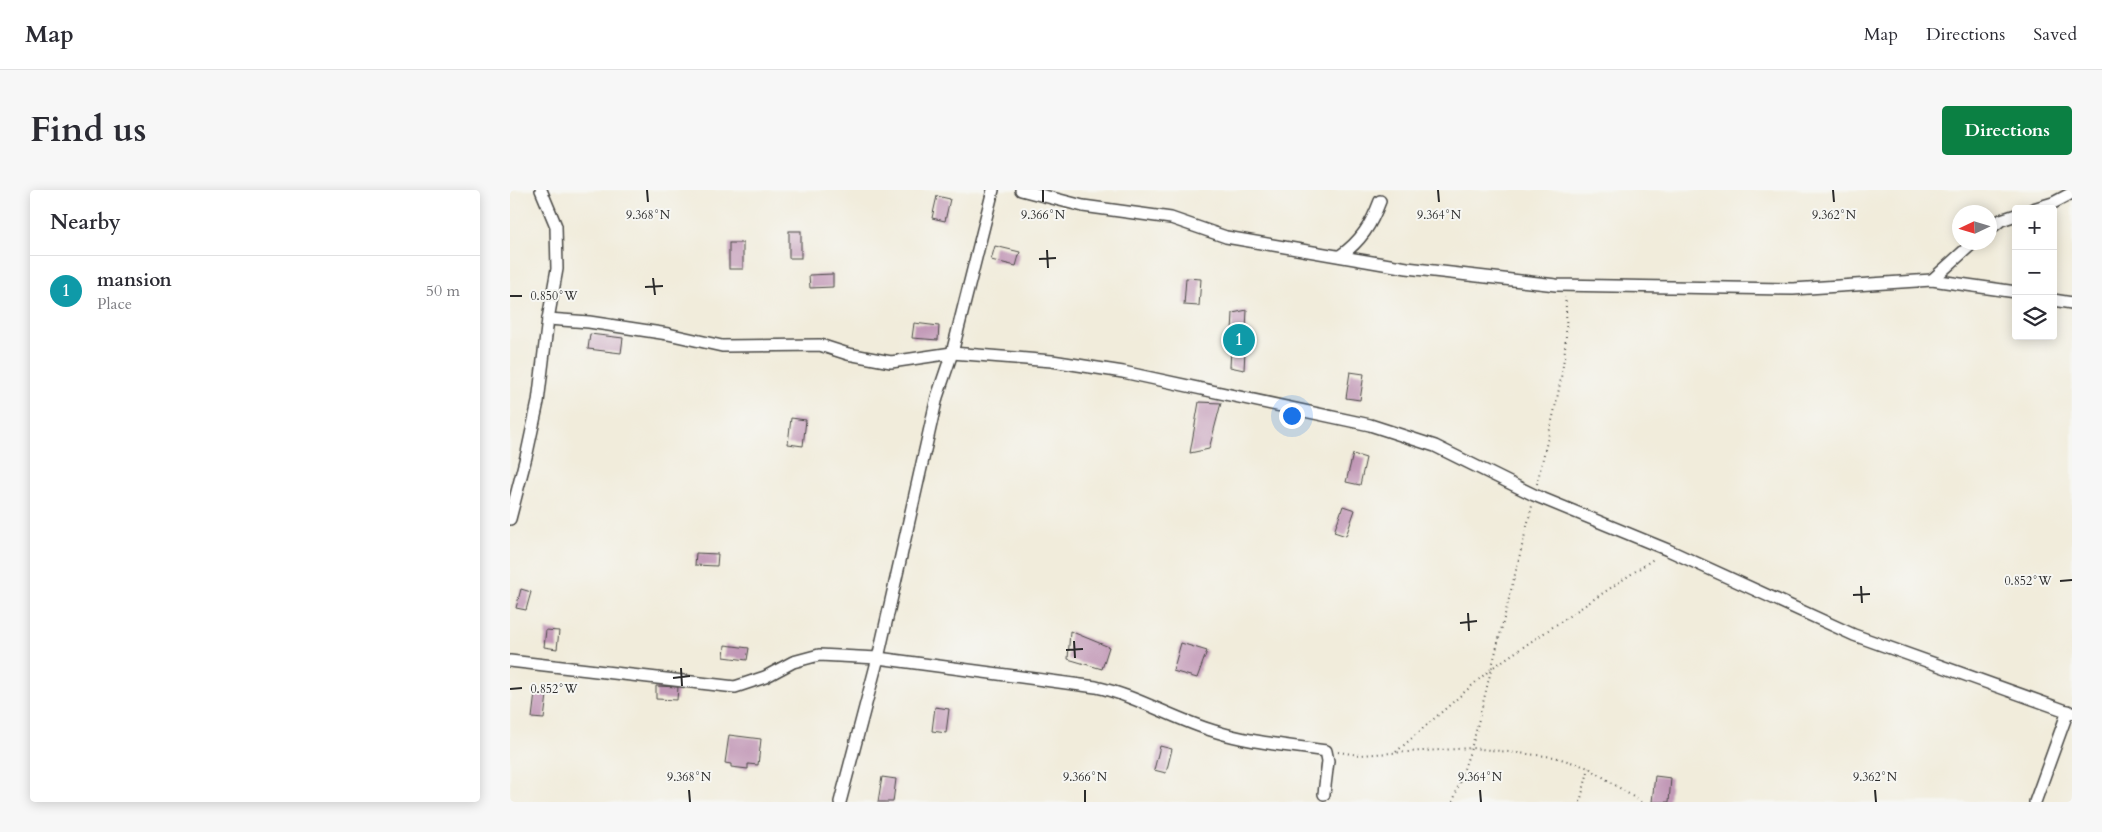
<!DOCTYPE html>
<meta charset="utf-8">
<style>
:root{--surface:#fff;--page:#f7f7f7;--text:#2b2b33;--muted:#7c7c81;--line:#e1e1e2;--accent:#0b8043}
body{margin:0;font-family:Cardo,serif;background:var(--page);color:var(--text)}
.controls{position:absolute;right:15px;top:15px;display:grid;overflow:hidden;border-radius:5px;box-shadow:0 2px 12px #0003}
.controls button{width:45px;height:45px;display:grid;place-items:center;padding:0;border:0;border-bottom:1px solid var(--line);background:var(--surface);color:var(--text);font:25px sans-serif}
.compass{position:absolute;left:1442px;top:15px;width:45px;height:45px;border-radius:50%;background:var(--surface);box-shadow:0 2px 12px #0003;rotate:266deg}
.you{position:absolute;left:781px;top:225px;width:18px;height:18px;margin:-12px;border:4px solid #fff;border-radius:50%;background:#1a73e8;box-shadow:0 0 0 8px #1a73e833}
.badge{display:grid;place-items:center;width:32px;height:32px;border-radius:50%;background:var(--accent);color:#fff;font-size:16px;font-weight:700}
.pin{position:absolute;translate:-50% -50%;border:2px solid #fff;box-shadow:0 1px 5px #0006}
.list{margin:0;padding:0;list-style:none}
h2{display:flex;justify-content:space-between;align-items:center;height:65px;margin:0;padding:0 20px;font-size:21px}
h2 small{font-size:16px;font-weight:400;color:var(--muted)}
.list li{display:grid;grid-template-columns:32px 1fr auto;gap:15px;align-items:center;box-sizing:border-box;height:70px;padding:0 20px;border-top:1px solid var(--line)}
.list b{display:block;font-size:19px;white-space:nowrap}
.list p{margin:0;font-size:16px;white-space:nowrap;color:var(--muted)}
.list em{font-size:16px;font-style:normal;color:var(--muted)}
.icon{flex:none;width:28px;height:28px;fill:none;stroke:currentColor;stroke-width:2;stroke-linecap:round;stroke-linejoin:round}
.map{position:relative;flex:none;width:1562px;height:612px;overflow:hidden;border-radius:5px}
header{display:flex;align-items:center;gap:30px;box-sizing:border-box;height:70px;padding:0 25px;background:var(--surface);border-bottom:1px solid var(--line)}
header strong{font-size:24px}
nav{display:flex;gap:28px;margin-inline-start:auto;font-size:18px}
.intro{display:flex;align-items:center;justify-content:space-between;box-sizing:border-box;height:120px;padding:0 30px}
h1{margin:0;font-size:35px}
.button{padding:12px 22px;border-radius:5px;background:var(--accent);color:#fff;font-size:18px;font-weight:700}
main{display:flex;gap:30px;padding:0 30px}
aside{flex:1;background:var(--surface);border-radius:5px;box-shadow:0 2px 12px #0003}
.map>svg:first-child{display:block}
.building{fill:#c299b7}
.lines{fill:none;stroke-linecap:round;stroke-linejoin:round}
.minor-casing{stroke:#494845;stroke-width:14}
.path{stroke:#494845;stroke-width:2;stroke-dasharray:1 4;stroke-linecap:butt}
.minor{stroke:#fff;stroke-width:11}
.ticks{fill:none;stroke:#2b2b2b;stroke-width:2}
.ticks-label{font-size:12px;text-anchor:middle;fill:#2b2b2b;stroke:#f6f6f2;stroke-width:4;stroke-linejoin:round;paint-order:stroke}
</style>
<header>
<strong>Map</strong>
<nav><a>Map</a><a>Directions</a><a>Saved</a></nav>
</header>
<div class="intro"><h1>Find us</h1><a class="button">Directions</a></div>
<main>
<aside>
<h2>Nearby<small></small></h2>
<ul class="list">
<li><span class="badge" style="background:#0f9aa8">1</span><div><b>mansion</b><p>Place</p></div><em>50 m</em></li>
</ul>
</aside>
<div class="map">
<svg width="1562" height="612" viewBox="0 0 1562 612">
<rect width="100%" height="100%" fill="#f6f6f2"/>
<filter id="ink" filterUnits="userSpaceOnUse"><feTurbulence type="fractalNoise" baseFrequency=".02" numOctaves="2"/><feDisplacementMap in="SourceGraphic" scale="10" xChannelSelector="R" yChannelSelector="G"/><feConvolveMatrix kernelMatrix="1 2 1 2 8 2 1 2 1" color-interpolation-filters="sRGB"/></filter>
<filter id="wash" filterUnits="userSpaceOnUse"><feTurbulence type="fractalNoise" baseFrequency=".0096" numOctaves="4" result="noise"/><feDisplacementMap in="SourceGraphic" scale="20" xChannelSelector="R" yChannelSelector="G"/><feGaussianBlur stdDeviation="1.12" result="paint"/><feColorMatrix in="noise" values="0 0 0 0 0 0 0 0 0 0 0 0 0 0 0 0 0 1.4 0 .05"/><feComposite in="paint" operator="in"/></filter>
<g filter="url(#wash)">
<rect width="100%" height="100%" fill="#f1ecdb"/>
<g id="blocks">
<g class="building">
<polygon points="427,6 440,9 435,31 422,28"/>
<rect x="279" y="41" width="12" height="27"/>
<rect x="219" y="53" width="14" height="26"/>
<polygon points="485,56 510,62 506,76 481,70"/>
<polygon points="323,84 323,97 300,98 299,85"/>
<polygon points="676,88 691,89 689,116 674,115"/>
<polygon points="737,120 734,180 720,177 723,123"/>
<polygon points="404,133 429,136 428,150 402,148"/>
<polygon points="80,144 113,148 111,163 78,159"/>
<polygon points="840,182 854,184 850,210 836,208"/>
<polygon points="689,212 711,213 699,259 680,263"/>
<polygon points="281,228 296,230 293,256 278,254"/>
<polygon points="843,264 856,268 850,295 836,292"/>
<polygon points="833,316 845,320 836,346 824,342"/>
<polygon points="186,363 208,364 207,376 185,375"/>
<polygon points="11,399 21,402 16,420 6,418"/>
<polygon points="36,440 49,441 47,459 34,457"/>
<polygon points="560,441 599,457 592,479 558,469"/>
<polygon points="671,453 697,461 687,488 663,481"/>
<polygon points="215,455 239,458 237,470 214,467"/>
<polygon points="146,496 168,497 167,510 146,509"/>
<polygon points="25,503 37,505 34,529 22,528"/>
<polygon points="425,517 439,519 436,543 422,541"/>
<polygon points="219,545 251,549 248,575 238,574 238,579 221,577 221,574 215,573"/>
<polygon points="650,556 662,559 656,583 644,580"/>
<polygon points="1145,586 1161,588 1159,612 1142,612"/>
<polygon points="372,587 386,589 383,612 368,612"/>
</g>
</g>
</g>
<g filter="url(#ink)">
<use href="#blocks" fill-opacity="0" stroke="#494845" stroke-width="1"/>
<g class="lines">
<defs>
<g id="minor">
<polyline points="511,0 573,16 661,28 716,47 897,78 1046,95 1283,99 1422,90 1506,102"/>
<polyline points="1523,19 1543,13 1562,3"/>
<polyline points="1480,39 1491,30 1506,25"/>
<path d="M830 66C851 51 861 35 870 11"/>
<polyline points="1422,90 1464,52"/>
<polyline points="1543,110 1562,113"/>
<polyline points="38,129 79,132 158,144 212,156 310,155 338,164 381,172 442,163 542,171 613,182 860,235 925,256 1024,305 1158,360 1344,445 1562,523"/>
<polyline points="0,329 17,263 28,212 38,129 47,79 46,36 31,0"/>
<path d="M0 471 225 497 255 487 283 472 309 465 368 468 586 497C627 506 664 529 704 541 741 553 778 555 816 561L818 571 814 604"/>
<polyline points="330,612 368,468 427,207 442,163 483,0"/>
<polyline points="1525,612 1558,521"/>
</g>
</defs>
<use href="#minor" class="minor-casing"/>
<g class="path">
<path d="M1027 294C1040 234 1062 169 1055 107"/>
<polyline points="828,562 849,565 962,558 1045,567 1079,578 1131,612"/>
<polyline points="886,562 982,478 1145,368"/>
<polyline points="943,612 964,549 1022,316"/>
<polyline points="1070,612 1079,578"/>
</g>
<use href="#minor" class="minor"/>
</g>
</g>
<path class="ticks" d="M137 0 138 12M533 0V12M928 0 929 12M1323 0 1324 12M537 60 538 78M529 69 546 68M143 88 145 105M135 97 153 96M0 106H12M1550 391 1562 390M1351 396 1352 413M1343 405 1360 404M958 423 959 441M950 433 967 431M564 451 565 468M556 460 573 459M171 478 172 496M163 488 180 486M0 499 12 498M179 600 180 612M575 600V612M970 600 971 612M1365 600 1366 612"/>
<g class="ticks-label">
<text x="138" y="29">9.368°N</text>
<text x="533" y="29">9.366°N</text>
<text x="929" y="29">9.364°N</text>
<text x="1324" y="29">9.362°N</text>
<text x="44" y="110">0.850°W</text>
<text x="1518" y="395">0.852°W</text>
<text x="44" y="503">0.852°W</text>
<text x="179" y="591">9.368°N</text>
<text x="575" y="591">9.366°N</text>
<text x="970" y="591">9.364°N</text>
<text x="1365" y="591">9.362°N</text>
</g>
</svg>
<div class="controls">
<button>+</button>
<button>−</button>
<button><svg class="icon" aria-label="layers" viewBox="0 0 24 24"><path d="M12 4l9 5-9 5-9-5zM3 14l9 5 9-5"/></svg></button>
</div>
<svg class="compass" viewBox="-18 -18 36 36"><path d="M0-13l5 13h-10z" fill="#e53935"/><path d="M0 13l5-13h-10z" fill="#7c7c81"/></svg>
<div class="you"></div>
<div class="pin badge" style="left:729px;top:150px;background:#0f9aa8">1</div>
</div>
</main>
